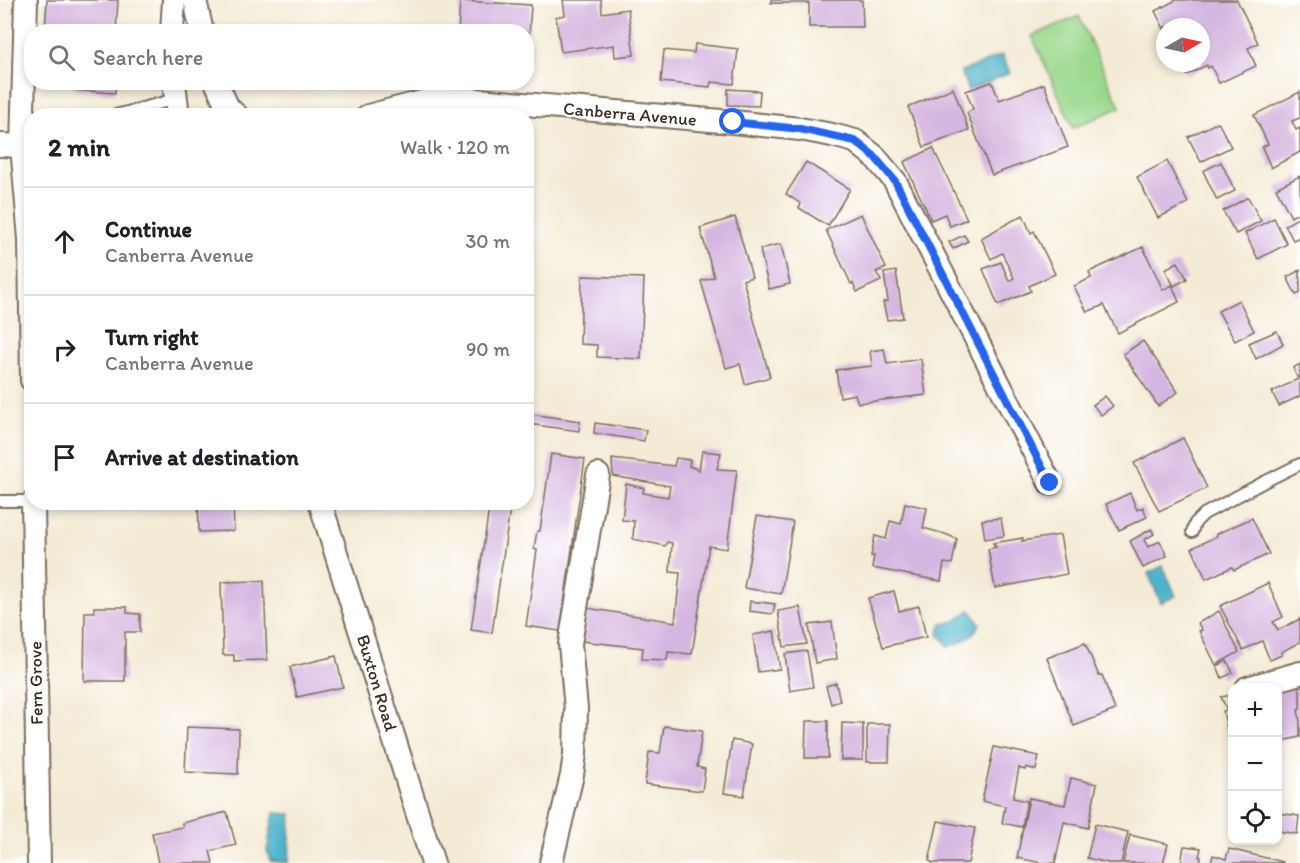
<!DOCTYPE html>
<meta charset="utf-8">
<style>
:root{--surface:#fff;--page:#f6f6f6;--text:#202124;--muted:#757577;--line:#e0e0e0}
body{margin:0;font-family:Itim,sans-serif;background:var(--page);color:var(--text)}
.controls{position:absolute;right:18px;bottom:18px;display:grid;overflow:hidden;border-radius:12px;box-shadow:0 3px 9px #0003}
.controls button{width:54px;height:54px;display:grid;place-items:center;padding:0;border:0;border-bottom:2px solid var(--line);background:var(--surface);color:var(--text);font:30px sans-serif}
.compass{position:absolute;left:1156px;top:18px;width:54px;height:54px;border-radius:50%;background:var(--surface);box-shadow:0 3px 9px #0003;rotate:81deg}
.stop{position:absolute;width:18px;height:18px;margin:-14px;border:4px solid #2563eb;border-radius:50%;background:#fff}
.stop.end{background:#2563eb;border-color:#fff;box-shadow:0 2px 6px #0008}
.list{margin:0;padding:0;list-style:none}
h2{display:flex;justify-content:space-between;align-items:center;height:78px;margin:0;padding:0 24px;font-size:26px}
h2 small{font-size:20px;font-weight:400;color:var(--muted)}
.list li{display:grid;grid-template-columns:39px 1fr auto;gap:18px;align-items:center;box-sizing:border-box;height:108px;padding:0 24px;border-top:2px solid var(--line)}
.list b{display:block;font-size:22px;white-space:nowrap}
.list p{margin:0;font-size:20px;white-space:nowrap;color:var(--muted)}
.list em{font-size:20px;font-style:normal;color:var(--muted)}
.icon{flex:none;width:33px;height:33px;fill:none;stroke:currentColor;stroke-width:2;stroke-linecap:round;stroke-linejoin:round}
.map{position:relative;flex:none;width:1300px;height:863px;overflow:hidden}
.search{position:absolute;background:var(--surface);box-shadow:0 3px 9px #0003;left:24px;top:24px;width:510px;height:66px;display:flex;align-items:center;gap:15px;box-sizing:border-box;padding:0 21px;border-radius:24px;color:var(--muted);font-size:22px}
.panel{position:absolute;background:var(--surface);box-shadow:0 3px 9px #0003;left:24px;top:108px;width:510px;height:402px;border-radius:24px}
.map>svg:first-child{display:block}
.green{fill:#9bd98f;stroke:#6b8256;stroke-width:1.5}
.water{fill:#4db3cc;stroke:#446e75;stroke-width:1.5}
.building{fill:#d5b6e0}
.lines{fill:none;stroke-linecap:round;stroke-linejoin:round}
.lane-casing{stroke:#7c6e5e;stroke-width:14}
.street-casing{stroke:#7c6e5e;stroke-width:26}
.lane{stroke:#fff;stroke-width:10}
.street{stroke:#fff;stroke-width:22}
.route{stroke:#2563eb;stroke-width:8}
.labels{text-anchor:middle;dominant-baseline:central;stroke-width:4.5;stroke-linejoin:round;paint-order:stroke}
.street-label{font-size:18px;fill:#3b2a1e;stroke:#fff}
</style>
<div class="map">
<svg width="1300" height="863" viewBox="0 0 1300 863">
<rect width="100%" height="100%" fill="#fff"/>
<filter id="ink" filterUnits="userSpaceOnUse"><feTurbulence type="fractalNoise" baseFrequency=".0167" numOctaves="2"/><feDisplacementMap in="SourceGraphic" scale="12" xChannelSelector="R" yChannelSelector="G"/><feConvolveMatrix kernelMatrix="1 2 1 2 8 2 1 2 1" color-interpolation-filters="sRGB"/></filter>
<filter id="wash" filterUnits="userSpaceOnUse"><feTurbulence type="fractalNoise" baseFrequency=".008" numOctaves="4" result="noise"/><feDisplacementMap in="SourceGraphic" scale="24" xChannelSelector="R" yChannelSelector="G"/><feGaussianBlur stdDeviation="1.35" result="paint"/><feColorMatrix in="noise" values="0 0 0 0 0 0 0 0 0 0 0 0 0 0 0 0 0 1.4 0 .05"/><feComposite in="paint" operator="in"/></filter>
<g filter="url(#wash)">
<rect width="100%" height="100%" fill="#f4ebd6"/>
<polygon class="green" points="1079,16 1120,107 1073,128 1032,36"/>
<g class="water">
<polygon points="1002,55 1010,73 968,90 961,72"/>
<polygon points="1163,566 1176,596 1161,603 1148,573"/>
<path d="M970 610 980 624C972 638 962 642 948 647L944 640 938 635 942 624 955 621Z"/>
<polygon points="274,813 291,814 289,863 270,861 267,850"/>
</g>
<g id="blocks">
<g class="building">
<polygon points="47,0 118,0 116,32 45,32"/>
<polygon points="563,0 601,0 602,13 628,9 634,55 615,57 614,45 561,52 556,17 565,15"/>
<polygon points="771,0 862,0 863,27 809,27 809,3 771,3"/>
<polygon points="1176,0 1237,0 1258,43 1248,48 1256,66 1219,83 1211,66 1208,68 1207,65 1187,75 1181,63 1201,63 1201,27 1165,27 1165,31 1155,11"/>
<polygon points="460,1 531,5 528,54 526,54 526,32 458,32"/>
<polygon points="695,44 738,49 734,84 711,82 710,87 661,82 664,50 694,53"/>
<polygon points="75,82 116,82 115,93 74,90"/>
<polygon points="992,82 999,100 1044,84 1068,147 992,175 967,113 973,109 966,91"/>
<polygon points="953,88 969,130 924,147 908,107"/>
<polygon points="728,89 760,91 759,106 728,105"/>
<polygon points="1300,92 1300,118 1292,121 1296,130 1300,128 1300,152 1271,168 1262,147 1268,144 1254,115"/>
<polygon points="1218,122 1231,147 1201,162 1188,137"/>
<polygon points="933,148 967,219 950,226 945,214 931,220 904,162"/>
<polygon points="1167,161 1188,203 1158,218 1137,177"/>
<polygon points="806,162 850,189 828,226 799,208 801,204 786,194"/>
<polygon points="1221,162 1235,191 1217,200 1203,171"/>
<polygon points="1300,176 1300,212 1291,217 1276,188"/>
<polygon points="1248,197 1261,221 1236,234 1223,211"/>
<polygon points="861,214 886,268 876,272 881,281 857,292 853,283 851,284 826,230"/>
<polygon points="1023,215 1031,233 1034,231 1055,274 1029,286 1031,291 998,305 983,269 1001,262 1009,281 1014,278 1002,253 991,259 981,238"/>
<polygon points="735,217 752,277 743,280 770,377 745,384 740,364 726,368 701,281 714,277 700,228"/>
<polygon points="1300,217 1300,237 1293,240 1285,225"/>
<polygon points="1274,218 1287,244 1258,259 1245,233"/>
<polygon points="964,235 968,241 953,249 949,242"/>
<polygon points="781,244 790,284 769,289 760,249"/>
<polygon points="1143,247 1163,290 1172,285 1179,302 1118,333 1104,305 1087,312 1074,286 1091,278 1089,272"/>
<polygon points="1178,262 1187,279 1174,286 1165,269"/>
<polygon points="1300,270 1300,293 1296,295 1287,277"/>
<polygon points="896,271 903,318 887,320 883,302 888,301 884,273"/>
<polygon points="582,276 644,278 641,359 597,357 597,345 580,344"/>
<polygon points="1239,300 1254,331 1235,341 1218,311"/>
<polygon points="1277,331 1283,344 1256,359 1249,343"/>
<polygon points="1143,341 1178,392 1158,406 1123,354"/>
<polygon points="884,349 887,364 921,359 926,395 858,403 855,394 840,397 836,370 872,366 870,351"/>
<polygon points="1300,364 1300,396 1279,406 1272,392 1298,379 1293,368"/>
<polygon points="1105,396 1113,406 1101,415 1093,405"/>
<polygon points="530,414 580,421 579,431 528,424"/>
<polygon points="595,423 646,430 644,441 594,433"/>
<polygon points="1183,438 1207,488 1159,511 1134,463"/>
<polygon points="702,451 721,453 717,469 737,470 727,549 709,546 692,654 668,652 667,660 642,659 643,648 582,641 587,608 675,622 680,573 670,572 672,543 667,542 665,546 633,539 634,521 622,520 626,484 644,488 643,493 668,497 670,486 613,476 612,459 674,466 676,458 690,460 689,466 699,470"/>
<polygon points="551,454 585,459 560,631 526,626 537,550 534,549 537,531 540,531"/>
<polygon points="1130,493 1137,510 1143,507 1147,517 1119,530 1106,504"/>
<polygon points="198,502 233,502 234,531 199,532"/>
<polygon points="490,502 511,502 492,633 471,630"/>
<polygon points="905,503 927,508 923,528 945,534 957,539 952,564 944,563 941,581 872,568 874,556 871,556 875,536 886,539 890,521 901,524"/>
<polygon points="757,516 793,522 781,594 744,588"/>
<polygon points="1001,518 1004,536 985,539 982,520"/>
<polygon points="1252,518 1269,554 1234,570 1232,567 1206,579 1192,548 1217,536 1216,534"/>
<polygon points="1151,529 1154,534 1144,540 1148,547 1160,541 1167,556 1143,568 1130,541"/>
<polygon points="1060,535 1067,574 995,588 988,549 996,547 993,543 1023,538 1022,541"/>
<polygon points="264,581 267,660 234,661 234,655 223,655 221,582"/>
<polygon points="1268,583 1283,617 1273,622 1278,630 1300,619 1300,642 1281,652 1282,655 1270,660 1262,641 1243,650 1220,606"/>
<polygon points="894,591 899,611 919,606 926,637 883,647 868,598"/>
<polygon points="750,601 775,604 773,614 749,611"/>
<polygon points="94,607 127,607 127,613 140,614 140,632 125,632 125,681 84,681 85,612 94,612"/>
<polygon points="800,607 807,644 784,647 778,611"/>
<polygon points="1219,611 1239,652 1216,665 1199,631 1202,630 1198,623"/>
<polygon points="832,622 837,659 815,663 809,625"/>
<polygon points="774,631 780,669 758,672 753,635"/>
<polygon points="1085,643 1099,676 1102,675 1115,710 1074,726 1047,658"/>
<polygon points="807,651 813,687 790,691 785,654"/>
<polygon points="336,656 343,687 297,697 290,667"/>
<polygon points="1227,661 1233,673 1222,678 1217,666"/>
<polygon points="1298,680 1300,691 1300,709 1298,710 1300,721 1300,737 1278,742 1278,688"/>
<polygon points="836,683 840,701 831,704 826,686"/>
<polygon points="1232,695 1232,751 1223,711 1227,710 1221,697"/>
<polygon points="806,721 828,721 828,758 805,758"/>
<polygon points="842,723 863,724 863,760 841,760"/>
<polygon points="867,724 890,724 889,762 867,762"/>
<polygon points="664,726 702,731 697,767 705,769 702,791 645,784 649,752 660,753"/>
<polygon points="187,727 239,729 238,774 185,772"/>
<polygon points="732,740 752,744 744,796 724,793"/>
<polygon points="994,747 1039,756 1036,770 1026,767 1025,770 1019,768 1013,798 1027,801 1022,827 1002,823 1005,806 982,801"/>
<polygon points="1071,778 1097,784 1088,828 1064,822 1055,863 1042,863 1017,858 1029,798 1065,805"/>
<polygon points="227,812 236,845 210,851 213,863 158,863 152,833 183,827 182,823"/>
<polygon points="1278,813 1299,816 1297,834 1278,831"/>
<polygon points="938,821 975,828 968,863 932,863 932,862 929,861"/>
<polygon points="1095,824 1128,832 1121,863 1108,863 1087,858"/>
<polygon points="1130,835 1168,844 1163,863 1123,863"/>
<polygon points="1184,846 1201,848 1199,857 1201,857 1200,863 1181,863"/>
<polygon points="1229,849 1283,862 1283,863 1211,863 1213,855 1226,859"/>
</g>
</g>
</g>
<g filter="url(#ink)">
<use href="#blocks" fill-opacity="0" stroke="#7c6e5e" stroke-width="1.5"/>
<g class="lines">
<defs>
<g id="lane">
<polyline points="112,116 176,99"/>
<polyline points="0,501 32,501"/>
<polyline points="1192,532 1195,523 1204,514 1264,482 1300,464"/>
</g>
<g id="street">
<polyline points="26,0 22,146 30,239 32,380"/>
<polyline points="195,0 202,32"/>
<polyline points="172,32 174,0"/>
<polyline points="174,82 178,116"/>
<polyline points="216,82 228,108 237,116"/>
<polyline points="368,116 426,101 466,99 733,122 800,129 832,135 855,141 874,156 895,181 1050,483"/>
<polyline points="0,145 22,146"/>
<polyline points="33,502 39,863"/>
<polyline points="320,502 433,863"/>
<polyline points="1247,688 1300,673"/>
<polyline points="551,863 572,775 575,754 576,709 570,644 598,475"/>
</g>
</defs>
<use href="#lane" class="lane-casing"/>
<use href="#street" class="street-casing"/>
<use href="#lane" class="lane"/>
<use href="#street" class="street"/>
</g>
</g>
<g class="lines" filter="url(#ink)">
<polyline class="route" points="733,122 800,129 855,141 874,156 895,181 1050,483"/>
</g>
<g class="labels">
<g class="street-label">
<text transform="translate(630 114) rotate(5)">Canberra Avenue</text>
<text transform="translate(36 683) rotate(-91)">Fern Grove</text>
<text transform="translate(377 683) rotate(73)">Buxton Road</text>
</g>
</g>
</svg>
<div class="controls">
<button>+</button>
<button>−</button>
<button><svg class="icon" aria-label="locate" viewBox="0 0 24 24"><circle cx="12" cy="12" r="6"/><path d="M12 2v4M12 18v4M2 12h4M18 12h4"/></svg></button>
</div>
<svg class="compass" viewBox="-18 -18 36 36"><path d="M0-13l5 13h-10z" fill="#e53935"/><path d="M0 13l5-13h-10z" fill="#757577"/></svg>
<div class="stop" style="left:733px;top:122px"></div>
<div class="stop end" style="left:1050px;top:483px"></div>
<div class="search"><svg class="icon" aria-label="search" viewBox="0 0 24 24"><circle cx="10" cy="10" r="6"/><path d="M15 15l6 6"/></svg>Search here</div>
<section class="panel">
<h2>2 min<small>Walk · 120 m</small></h2>
<ul class="list">
<li><svg class="icon" aria-label="ahead" viewBox="0 0 24 24"><path d="M12 20V5M6 11l6-6 6 6"/></svg><div><b>Continue</b><p>Canberra Avenue</p></div><em>30 m</em></li>
<li><svg class="icon" aria-label="right" viewBox="0 0 24 24"><path d="M7 20v-9h11M14 6l5 5-5 5"/></svg><div><b>Turn right</b><p>Canberra Avenue</p></div><em>90 m</em></li>
<li><svg class="icon" aria-label="arrive" viewBox="0 0 24 24"><path d="M6 21V4h12l-3 4 3 4H6"/></svg><div><b>Arrive at destination</b></div></li>
</ul>
</section>
</div>
